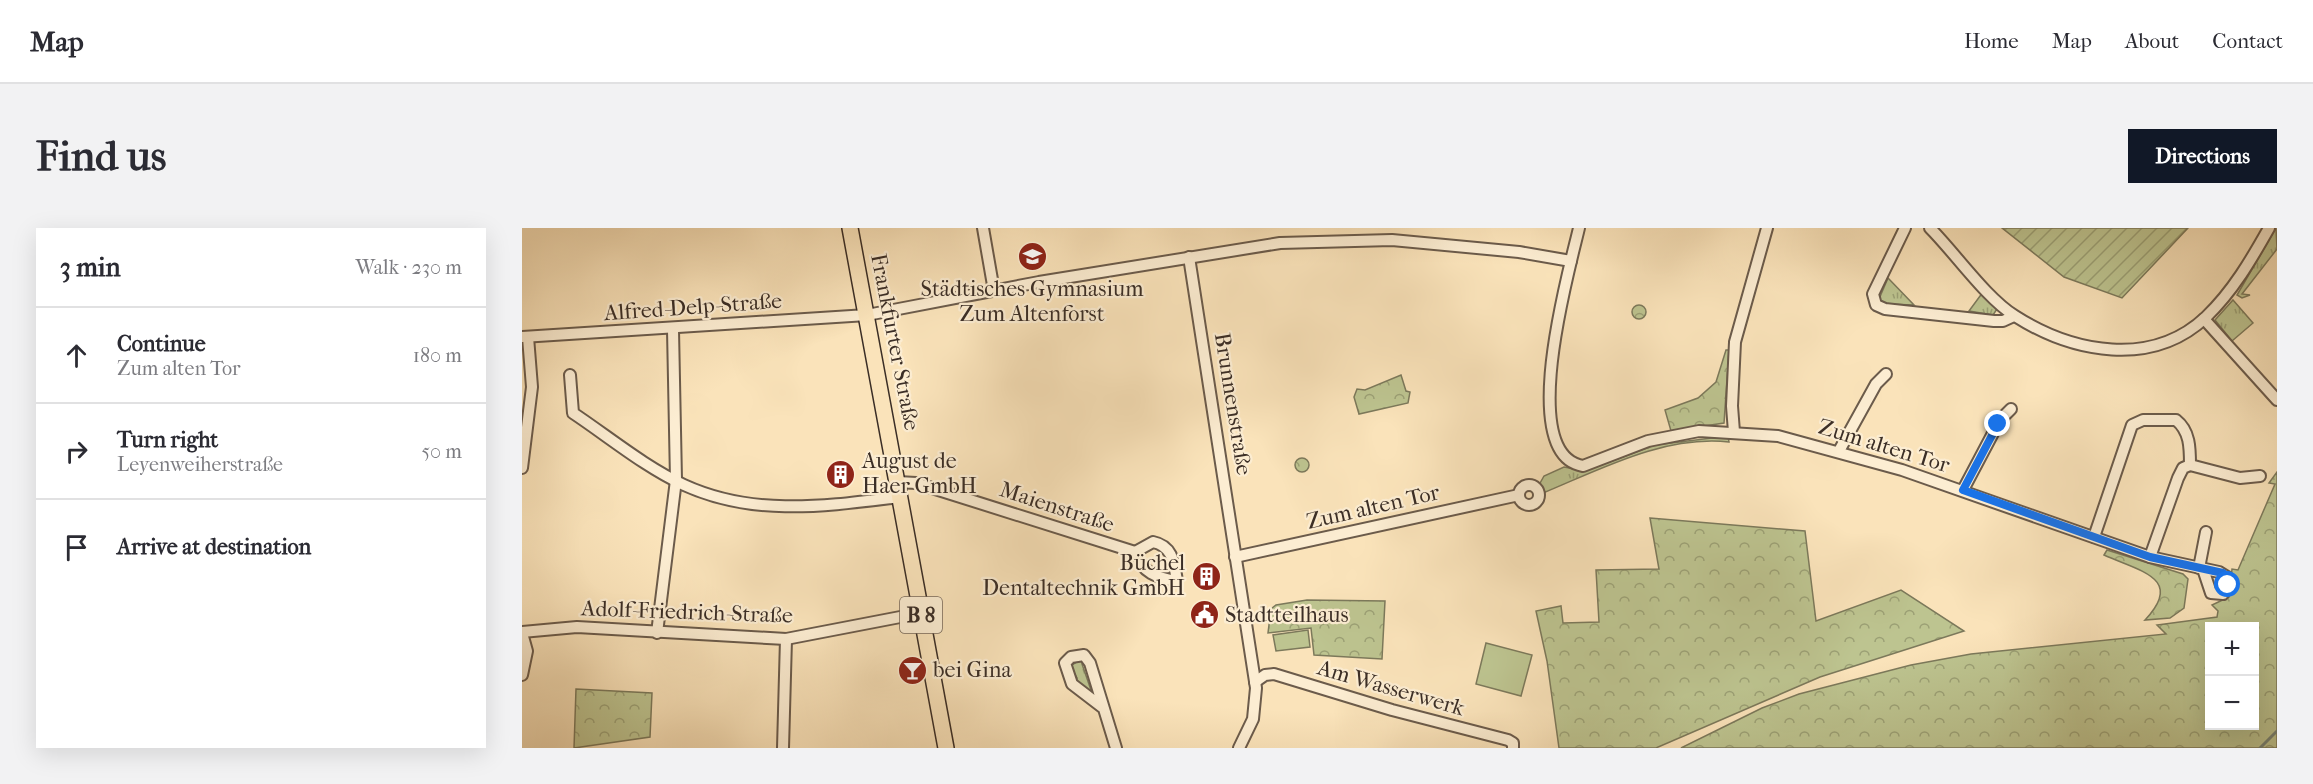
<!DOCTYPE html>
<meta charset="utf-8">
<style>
:root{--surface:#fff;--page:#f2f2f3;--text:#2b2b33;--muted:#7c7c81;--line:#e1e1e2;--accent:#111827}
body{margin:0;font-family:"IM FELL French Canon",serif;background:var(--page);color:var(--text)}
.controls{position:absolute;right:18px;bottom:18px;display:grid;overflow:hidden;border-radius:0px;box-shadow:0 6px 24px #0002}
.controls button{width:54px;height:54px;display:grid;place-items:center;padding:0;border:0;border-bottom:2px solid var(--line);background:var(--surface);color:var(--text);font:30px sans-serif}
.stop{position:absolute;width:18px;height:18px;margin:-14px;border:4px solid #1a73e8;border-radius:50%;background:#fff}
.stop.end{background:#1a73e8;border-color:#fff;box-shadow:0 2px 6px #0008}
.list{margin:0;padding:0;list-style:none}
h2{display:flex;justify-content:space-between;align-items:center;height:78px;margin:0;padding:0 24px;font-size:26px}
h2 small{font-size:20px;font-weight:400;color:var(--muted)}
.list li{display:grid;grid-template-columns:39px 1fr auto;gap:18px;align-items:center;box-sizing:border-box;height:96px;padding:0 24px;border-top:2px solid var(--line)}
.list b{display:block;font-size:22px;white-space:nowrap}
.list p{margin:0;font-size:20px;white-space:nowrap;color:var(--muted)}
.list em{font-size:20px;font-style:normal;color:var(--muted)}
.icon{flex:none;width:33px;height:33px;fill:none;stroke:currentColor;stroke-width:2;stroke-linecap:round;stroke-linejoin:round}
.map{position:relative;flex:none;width:1755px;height:520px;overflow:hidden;border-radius:0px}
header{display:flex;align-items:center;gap:36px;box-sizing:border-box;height:84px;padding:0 30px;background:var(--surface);border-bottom:2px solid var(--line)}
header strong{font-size:28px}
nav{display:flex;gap:33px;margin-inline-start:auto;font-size:21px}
.intro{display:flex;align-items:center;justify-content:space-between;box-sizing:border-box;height:144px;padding:0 36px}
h1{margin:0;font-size:42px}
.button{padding:15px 27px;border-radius:0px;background:var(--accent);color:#fff;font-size:21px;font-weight:700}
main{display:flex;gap:36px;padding:0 36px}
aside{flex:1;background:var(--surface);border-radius:0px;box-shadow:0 6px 24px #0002}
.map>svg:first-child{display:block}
.grass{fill:url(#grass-tufts);stroke:#7c795b;stroke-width:1.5}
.forest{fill:url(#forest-crowns);stroke:#7c795b;stroke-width:1.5;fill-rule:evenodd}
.garden{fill:url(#garden-furrows);stroke:#7c795b;stroke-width:1.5}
.pitch{fill:#bdc490;stroke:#7c795b;stroke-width:1.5}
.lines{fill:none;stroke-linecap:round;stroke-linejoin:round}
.stream{stroke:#778476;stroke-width:3}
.street-casing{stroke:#6b5b4b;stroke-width:14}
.primary-casing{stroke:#3b2e26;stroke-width:18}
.street{stroke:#fcedd2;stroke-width:10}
.primary{stroke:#fae3ba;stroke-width:15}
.route{stroke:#1a73e8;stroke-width:8}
.labels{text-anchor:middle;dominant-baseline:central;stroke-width:4.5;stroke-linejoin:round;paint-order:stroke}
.shield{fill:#fcedd2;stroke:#75675a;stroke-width:1.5}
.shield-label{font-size:21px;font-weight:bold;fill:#3b2e26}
.poi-label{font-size:22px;fill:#3b2e26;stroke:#fcedd2;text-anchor:start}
.street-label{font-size:22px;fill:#3b2e26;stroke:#fcedd2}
</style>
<header>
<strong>Map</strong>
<nav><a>Home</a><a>Map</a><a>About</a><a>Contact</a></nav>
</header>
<div class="intro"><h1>Find us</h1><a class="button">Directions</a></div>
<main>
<aside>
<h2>3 min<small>Walk · 230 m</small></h2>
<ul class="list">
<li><svg class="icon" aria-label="ahead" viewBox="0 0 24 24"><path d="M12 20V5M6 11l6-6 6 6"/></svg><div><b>Continue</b><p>Zum alten Tor</p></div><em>180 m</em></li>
<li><svg class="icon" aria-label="right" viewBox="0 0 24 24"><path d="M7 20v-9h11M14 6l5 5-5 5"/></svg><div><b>Turn right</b><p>Leyenweiherstraße</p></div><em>50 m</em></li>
<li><svg class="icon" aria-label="arrive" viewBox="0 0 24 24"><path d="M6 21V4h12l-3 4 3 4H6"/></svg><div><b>Arrive at destination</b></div></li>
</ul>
</aside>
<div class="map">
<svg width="1755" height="520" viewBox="0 0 1755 520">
<defs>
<pattern id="grass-tufts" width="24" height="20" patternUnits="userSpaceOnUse" patternTransform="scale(1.5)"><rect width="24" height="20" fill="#bdc490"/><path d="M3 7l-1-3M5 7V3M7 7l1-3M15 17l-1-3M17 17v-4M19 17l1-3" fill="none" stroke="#9ba075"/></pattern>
<pattern id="forest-crowns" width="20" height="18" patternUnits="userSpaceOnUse" patternTransform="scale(1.5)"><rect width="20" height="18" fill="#bdc490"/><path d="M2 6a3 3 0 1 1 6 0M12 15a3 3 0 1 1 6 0" fill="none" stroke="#9ba075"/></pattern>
<pattern id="garden-furrows" width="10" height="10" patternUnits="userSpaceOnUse" patternTransform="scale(1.5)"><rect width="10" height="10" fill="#bdc490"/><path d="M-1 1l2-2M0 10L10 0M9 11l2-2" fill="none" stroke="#9ba075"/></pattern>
</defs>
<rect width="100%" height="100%" fill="#fae3ba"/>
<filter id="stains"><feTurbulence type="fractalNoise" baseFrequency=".00333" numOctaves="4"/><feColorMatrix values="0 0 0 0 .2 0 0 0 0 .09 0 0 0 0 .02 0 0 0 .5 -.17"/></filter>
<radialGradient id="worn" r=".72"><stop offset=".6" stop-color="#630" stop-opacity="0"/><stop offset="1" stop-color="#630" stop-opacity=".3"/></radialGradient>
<g class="grass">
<polygon points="1754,0 1755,21 1720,66 1728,67 1720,70 1715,67"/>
<polygon points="1366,50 1392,77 1363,76 1357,71"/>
<polygon points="1461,64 1475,81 1471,87 1447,83"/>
<polygon points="1711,72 1731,95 1710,113 1693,92"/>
<path d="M1206 208 1207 214C1142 207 1079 241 1021 265L1017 257 1022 248 1042 239 1063 243 1133 217Z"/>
<polygon points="558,432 561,433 560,436 570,465 553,454 555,450 548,438"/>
</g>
<g class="forest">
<circle cx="1117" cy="84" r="7"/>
<polygon points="1204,122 1207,122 1202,195 1149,203 1143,182 1176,170 1194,154"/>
<polygon points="879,147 884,163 888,164 886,175 837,186 832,169 835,161 843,162"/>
<circle cx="780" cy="237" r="7"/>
<path d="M1755 244V520H1159L1240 480 1277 466 1389 437 1449 426 1644 406 1635 397 1695 389 1696 383 1690 377 1707 369 1710 341 1716 342 1753 256 1747 255ZM1688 398H1732V497H1688Z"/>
<polygon points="1128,290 1283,303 1294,393 1379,362 1442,403 1298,449 1134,520 1037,520 1025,433 1014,383 1039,378 1041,395 1077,394 1074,342 1137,341"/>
<path d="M1585 322 1661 346 1666 351 1662 380 1648 390 1623 392C1663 350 1617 343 1582 327Z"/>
<polygon points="785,372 863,373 860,431 792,427 789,400 746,405 749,381 754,377"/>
<polygon points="54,461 130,465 128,509 52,520"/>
</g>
<polygon class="garden" points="1480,0 1666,0 1600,70 1542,49"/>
<g class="pitch">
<polygon points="786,402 788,419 754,423 751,407"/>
<polygon points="964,415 1010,427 999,468 954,456"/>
</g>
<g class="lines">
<polyline class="stream" points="1738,520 1755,503"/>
<defs>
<g id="street">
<polyline points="461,0 472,63"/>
<path d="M1057 0C1047 43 994 227 1061 238L1126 213 1177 203 1256 208 1380 242 1628 329 1697 344 1705 349 1706 357 1701 366 1689 365 1681 341"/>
<polyline points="1383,0 1351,66 1354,77 1363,81 1472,93 1481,93 1492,88"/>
<path d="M1408 0C1433 25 1464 70 1493 88 1551 125 1630 140 1684 89 1711 63 1729 32 1747 0"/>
<polyline points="667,29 734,460 731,491 717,520"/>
<polyline points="1682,91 1755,172"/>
<polyline points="0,109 345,87 517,54 758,15 870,12 997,24 1049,33"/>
<path d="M48 147 51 185C87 209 123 239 162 257 232 289 304 278 378 269"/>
<polyline points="1212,204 1210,178 1213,114 1245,0"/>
<polyline points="1317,223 1354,156 1364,146"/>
<polyline points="1668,237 1718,250 1738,248"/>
<polyline points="0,240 10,159 6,109"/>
<polyline points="376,254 394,255 613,324"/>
<circle cx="1007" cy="267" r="10"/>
<polyline points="1441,262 1478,192 1489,181"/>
<path d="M1572 309 1610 197 1621 192H1654C1668 203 1668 220 1668 237"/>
<path d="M631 314C651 318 652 335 655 353 635 350 620 345 613 324Z"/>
<polyline points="713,329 997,267"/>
<polyline points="1628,329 1656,250 1661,240 1668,237"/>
<polyline points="1677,340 1684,304"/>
<polyline points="0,404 55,399 264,411 399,385"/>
<polyline points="0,405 5,423 0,447"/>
<polyline points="135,405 154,252 151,102"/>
<polyline points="733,454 743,447 752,446 870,482 986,512 991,515 991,520"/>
<polyline points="580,479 550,456 543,435 549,429 562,427 568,435 594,520"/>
<polyline points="261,520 264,411"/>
</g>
<polyline id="primary" points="328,0 424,520"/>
</defs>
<use href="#street" class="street-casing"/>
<use href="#primary" class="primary-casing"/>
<use href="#street" class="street"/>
<use href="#primary" class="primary"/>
</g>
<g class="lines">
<polyline class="route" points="1476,196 1441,262 1628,329 1701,345 1706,357"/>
</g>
<defs>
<symbol id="school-disc" viewBox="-11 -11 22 22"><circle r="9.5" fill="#8f2418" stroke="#fcedd2"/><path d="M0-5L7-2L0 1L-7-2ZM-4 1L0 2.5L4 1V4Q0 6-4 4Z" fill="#fff"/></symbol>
<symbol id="building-disc" viewBox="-11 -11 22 22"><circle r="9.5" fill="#8f2418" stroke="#fcedd2"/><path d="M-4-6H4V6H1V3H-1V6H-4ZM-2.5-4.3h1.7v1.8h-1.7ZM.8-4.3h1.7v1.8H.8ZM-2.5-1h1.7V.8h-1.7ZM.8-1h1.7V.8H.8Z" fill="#fff"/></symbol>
<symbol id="civic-disc" viewBox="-11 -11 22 22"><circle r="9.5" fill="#8f2418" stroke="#fcedd2"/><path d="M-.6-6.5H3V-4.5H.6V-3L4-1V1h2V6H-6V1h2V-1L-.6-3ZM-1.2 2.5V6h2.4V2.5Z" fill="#fff"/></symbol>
<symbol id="bar-disc" viewBox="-11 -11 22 22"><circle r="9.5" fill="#8f2418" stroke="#fcedd2"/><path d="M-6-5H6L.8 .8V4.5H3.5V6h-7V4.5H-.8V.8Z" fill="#fff"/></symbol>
</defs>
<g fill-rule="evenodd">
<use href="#school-disc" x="494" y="12" width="33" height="33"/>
<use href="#building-disc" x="302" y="230" width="33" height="33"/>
<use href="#building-disc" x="668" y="332" width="33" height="33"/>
<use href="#civic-disc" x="666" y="370" width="33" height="33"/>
<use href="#bar-disc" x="374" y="426" width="33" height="33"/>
</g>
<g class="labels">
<rect class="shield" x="378" y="369" width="42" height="36" rx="4.5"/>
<g class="shield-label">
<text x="399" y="387">B 8</text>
</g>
<g class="poi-label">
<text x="510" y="61" text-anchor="middle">Städtisches Gymnasium<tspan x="510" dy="25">Zum Altenforst</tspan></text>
<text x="340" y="233">August de<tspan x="340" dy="25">Haer GmbH</tspan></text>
<text x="663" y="335" text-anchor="end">Büchel<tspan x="663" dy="25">Dentaltechnik GmbH</tspan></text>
<text x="703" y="387">Stadtteilhaus</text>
<text x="411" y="442">bei Gina</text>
</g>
<g class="street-label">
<text transform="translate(171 79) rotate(-4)">Alfred-Delp-Straße</text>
<text transform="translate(373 114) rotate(79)">Frankfurter Straße</text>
<text transform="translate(711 176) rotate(81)">Brunnenstraße</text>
<text transform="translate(1362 218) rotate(17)">Zum alten Tor</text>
<text transform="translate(535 279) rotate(18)">Maienstraße</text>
<text transform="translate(851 279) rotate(-13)">Zum alten Tor</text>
<text transform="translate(165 384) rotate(2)">Adolf-Friedrich-Straße</text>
<text transform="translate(869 460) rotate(16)">Am Wasserwerk</text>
</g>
</g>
<rect width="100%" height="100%" filter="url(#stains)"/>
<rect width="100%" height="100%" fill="url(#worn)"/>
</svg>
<div class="controls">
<button>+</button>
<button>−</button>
</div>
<div class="stop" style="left:1706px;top:357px"></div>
<div class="stop end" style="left:1476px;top:196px"></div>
</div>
</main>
